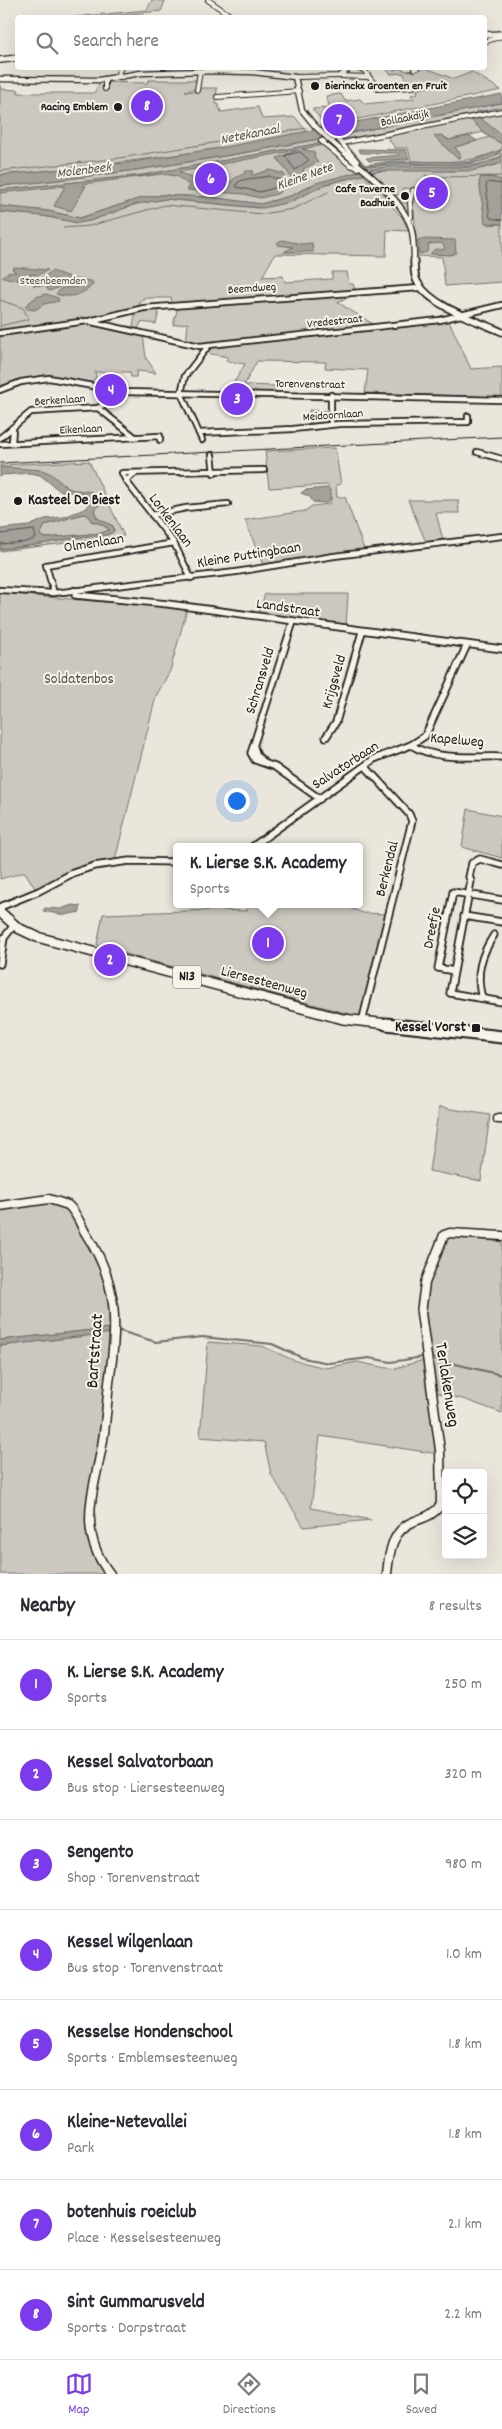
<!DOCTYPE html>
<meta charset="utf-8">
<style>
:root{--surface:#fff;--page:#f7f7f7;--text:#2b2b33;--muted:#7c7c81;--line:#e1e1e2;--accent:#7c3aed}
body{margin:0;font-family:Dekko,sans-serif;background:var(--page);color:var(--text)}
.controls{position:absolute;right:15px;bottom:15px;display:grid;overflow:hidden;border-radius:5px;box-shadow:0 5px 20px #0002}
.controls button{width:45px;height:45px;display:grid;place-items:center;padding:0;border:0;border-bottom:1px solid var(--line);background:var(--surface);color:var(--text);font:25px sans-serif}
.you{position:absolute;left:236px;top:800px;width:18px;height:18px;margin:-12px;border:4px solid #fff;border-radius:50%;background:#1a73e8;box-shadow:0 0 0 8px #1a73e833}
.badge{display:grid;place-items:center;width:32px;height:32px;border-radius:50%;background:var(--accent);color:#fff;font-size:16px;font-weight:700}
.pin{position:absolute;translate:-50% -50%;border:2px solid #fff;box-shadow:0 1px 5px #0006}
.popup{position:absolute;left:173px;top:843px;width:190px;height:65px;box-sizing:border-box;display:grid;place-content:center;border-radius:5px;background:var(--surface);filter:drop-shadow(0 1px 4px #0005);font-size:16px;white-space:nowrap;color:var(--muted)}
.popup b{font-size:19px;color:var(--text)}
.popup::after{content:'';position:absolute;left:50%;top:100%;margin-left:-10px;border:10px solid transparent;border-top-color:var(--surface)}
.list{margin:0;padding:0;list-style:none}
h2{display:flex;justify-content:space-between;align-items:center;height:65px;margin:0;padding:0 20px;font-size:21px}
h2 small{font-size:16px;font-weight:400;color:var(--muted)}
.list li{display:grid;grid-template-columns:32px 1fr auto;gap:15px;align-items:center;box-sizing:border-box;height:90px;padding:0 20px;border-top:1px solid var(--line)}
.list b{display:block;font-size:19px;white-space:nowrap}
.list p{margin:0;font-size:16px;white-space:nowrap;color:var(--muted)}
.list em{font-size:16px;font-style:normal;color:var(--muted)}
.icon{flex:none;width:28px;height:28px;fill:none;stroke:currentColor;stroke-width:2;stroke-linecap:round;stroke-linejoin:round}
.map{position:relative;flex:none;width:502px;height:1574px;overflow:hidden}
.search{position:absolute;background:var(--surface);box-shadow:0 5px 20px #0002;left:15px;right:15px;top:15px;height:55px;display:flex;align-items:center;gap:12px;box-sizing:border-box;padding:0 18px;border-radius:5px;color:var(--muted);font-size:19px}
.sheet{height:785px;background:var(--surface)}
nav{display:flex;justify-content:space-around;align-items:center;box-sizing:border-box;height:70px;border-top:1px solid var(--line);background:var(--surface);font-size:14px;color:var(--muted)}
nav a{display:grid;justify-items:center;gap:2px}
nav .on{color:var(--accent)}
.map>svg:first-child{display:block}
.green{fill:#ccc8c0;stroke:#74726e;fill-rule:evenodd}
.water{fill:#a3a19a;stroke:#6d6c68;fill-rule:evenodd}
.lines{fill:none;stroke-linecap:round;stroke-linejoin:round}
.shore{stroke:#52514e;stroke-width:1}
.stream-far1{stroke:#6d6c68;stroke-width:1}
.stream{stroke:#6d6c68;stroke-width:2}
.street-far3-casing{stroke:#1c1c1c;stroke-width:6}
.street-far2-casing{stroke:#1c1c1c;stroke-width:8}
.street-far1-casing{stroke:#1c1c1c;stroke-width:9}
.street-casing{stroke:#1c1c1c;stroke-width:11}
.secondary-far1-casing{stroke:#1c1c1c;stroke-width:7}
.secondary-casing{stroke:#1c1c1c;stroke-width:9}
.primary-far2-casing{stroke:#1c1c1c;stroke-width:8}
.primary-far1-casing{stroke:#1c1c1c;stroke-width:12}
.primary-casing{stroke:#1c1c1c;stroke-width:15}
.street-far3{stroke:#f7f3e8;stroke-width:4}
.street-far2{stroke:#f7f3e8;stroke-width:4.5}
.street-far1{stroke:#f7f3e8;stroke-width:5.5}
.street{stroke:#f7f3e8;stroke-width:8}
.secondary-far1{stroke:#f7f3e8;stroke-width:4.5}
.secondary{stroke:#f7f3e8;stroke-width:5.5}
.primary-far2{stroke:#f7f3e8;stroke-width:5.5}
.primary-far1{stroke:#f7f3e8;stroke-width:9}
.primary{stroke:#f7f3e8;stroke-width:11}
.rail{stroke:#1c1c1c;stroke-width:1}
.secondary-bridge-casing{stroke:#1c1c1c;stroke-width:7;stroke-linecap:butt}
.secondary-bridge{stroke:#f7f3e8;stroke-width:4.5}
.poi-dot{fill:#1c1c1c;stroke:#f7f3e8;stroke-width:2}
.labels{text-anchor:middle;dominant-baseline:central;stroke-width:4;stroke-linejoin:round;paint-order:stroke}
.far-poi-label{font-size:12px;font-weight:bold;fill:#1c1c1c;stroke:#f7f3e8;text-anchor:end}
.far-street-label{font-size:12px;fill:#1c1c1c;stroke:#f7f3e8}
.far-park-label{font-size:12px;fill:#51504d;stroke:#f7f3e8}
.far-water-label{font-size:14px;font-style:italic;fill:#52514e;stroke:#f7f3e8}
.shield{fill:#f7f3e8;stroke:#5e5c59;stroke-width:1}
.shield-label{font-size:14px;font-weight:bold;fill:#1c1c1c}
.poi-label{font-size:15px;font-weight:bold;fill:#1c1c1c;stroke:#f7f3e8;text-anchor:start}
.street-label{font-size:15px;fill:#1c1c1c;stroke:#f7f3e8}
.park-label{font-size:15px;fill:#51504d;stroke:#f7f3e8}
.near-street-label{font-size:18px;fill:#1c1c1c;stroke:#f7f3e8}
</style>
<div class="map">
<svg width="502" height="1574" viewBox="0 0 502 1574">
<rect width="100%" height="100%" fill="#eae6dc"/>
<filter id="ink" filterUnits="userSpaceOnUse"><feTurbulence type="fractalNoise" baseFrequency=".02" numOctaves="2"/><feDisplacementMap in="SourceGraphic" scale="10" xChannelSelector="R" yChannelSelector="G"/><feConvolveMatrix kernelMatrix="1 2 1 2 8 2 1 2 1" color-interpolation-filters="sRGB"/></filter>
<g filter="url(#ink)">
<g class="green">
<polygon points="152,0 165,1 161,11 100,17 75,17 147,10"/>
<path d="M391 68 395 70 399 68 407 71 426 68 454 79 472 72 501 90 329 125 354 119 351 116 328 121 329 123 325 124 312 109 330 108 326 96 341 94 345 101 360 99 365 104 414 99 411 95 418 93 416 90 431 86 424 81C413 83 408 83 403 73L391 74 386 69Z"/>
<path d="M149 80H196V89L185 91 199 92 198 88H217L216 104H218L221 112 258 107 262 119 295 117 307 132C205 153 103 166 0 175V85V89L19 90 18 93H94L100 82 147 83Z"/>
<path d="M502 103V107L475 112 502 110V135L471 119 484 132 452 139 451 141 441 135 443 145 457 158H459L460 153 454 147 490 137 502 144V149C473 164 443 162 411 161L408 148H395L385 134 343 142 337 136Z"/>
<path d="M324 138 358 172 308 186 293 195 261 204 209 197 162 195 141 198 80 218 48 211 0 206V191L144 176 242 159 321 143 143 175 0 190V186C109 176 217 159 324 138Z"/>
<path d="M502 153V156C460 177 411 162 365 170L362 168 393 164 468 165Z"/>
<path d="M502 163V186L501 180 491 177H481C479 193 485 209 489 225L502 224V282L445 286 442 257 417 256 414 210H405L369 173C413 164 459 179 502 163ZM403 188 419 189V196L416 197 413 203H403L395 196 403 193Z"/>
<path d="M363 175 387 198H384L402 217 409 231 387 230 386 256 275 254 262 277 283 276 285 282 332 279V272H347L349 284H353L357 294 337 302 381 329 441 323 448 319 471 369 502 367V397L365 393 368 370 325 368 326 362 257 361 244 385 275 386V392L229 391 245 364 226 361 228 357 206 353 213 346 186 343 188 323 173 325 178 307 172 304 171 298H143V301H139L141 309 160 307 156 324 141 322 137 332 143 334 146 358 156 373 137 371 136 377H131L130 372H95L96 377 92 383C60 377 30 373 0 388V212L43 216 78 223 90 221 136 204 166 199 258 208 290 202 326 184ZM136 310 133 327 126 326 123 329 89 320Z"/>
<polygon points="309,410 329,411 329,423 310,426"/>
<path d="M335 448 341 484 336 485 337 497H345L364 549 263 565 245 520 305 511 312 506 329 504C333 497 331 491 327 485L269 488 265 451Z"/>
<path d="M89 461 124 536 0 551V549C28 547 55 541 83 537 94 536 105 538 114 531L113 526 97 518 94 510 102 502C93 487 81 495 68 488 60 484 54 475 44 472L0 467V465Z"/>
<polygon points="408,500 458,500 459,513 436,513 443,540 426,542"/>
<polygon points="83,514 88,515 91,521 101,524 110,530 101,533 46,538 40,535 45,525"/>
<polygon points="0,593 187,609 170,671 156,696 115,860 93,865 36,890 25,872 0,879"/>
<polygon points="265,594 348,594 346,627 258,614"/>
<polygon points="468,809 502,816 502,858 462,847"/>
<polygon points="247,904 351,904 350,908 363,913 387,914 360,1017 122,953 100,950 102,947 97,945 103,914 212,910 247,911"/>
<polygon points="439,1107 490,1115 481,1181 429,1171"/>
<polygon points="49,1203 62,1206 71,1213 81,1232 92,1246 109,1290 111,1328 0,1340 0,1209"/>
<polygon points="453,1236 502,1242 502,1413 466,1400 434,1392 424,1298 447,1238"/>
<path d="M111 1333C107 1368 105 1403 100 1437 93 1486 69 1527 104 1574H0V1346Z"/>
<polygon points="208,1342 262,1346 293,1360 326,1368 357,1362 392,1369 424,1360 439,1454 320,1436 311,1508 371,1520 304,1527 271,1474 264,1442 200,1437"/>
</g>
<g class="water">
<path d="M502 94V103C335 136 169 171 0 186V175L126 163 220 148Z"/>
<polygon points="480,118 502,135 502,144 486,135 470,119"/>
<polygon points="441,135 448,140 470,136 477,141 455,147 461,157 457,158 434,136"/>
<path d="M321 143 323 145 302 149 314 152 315 159 318 162 303 169 305 177 300 179 291 177 277 158 297 150 179 172C201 180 210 200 234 179 239 175 244 175 246 171H254L251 174 253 175 270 170 284 174 288 186 277 194 260 198 244 194 187 190 190 186 177 176 162 174 83 184 82 186H86L71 211 54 206 65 186 0 193V190L143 175Z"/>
<polygon points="358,149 406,150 409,159 369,161 366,158 399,155 397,153 361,153"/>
<path d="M502 150C484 171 426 163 400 163 388 163 376 166 364 166L350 151H353L365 165 393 161 468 162Z"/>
<polygon points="502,156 502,163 472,171 377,171 326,184 290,202 263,208 166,199 136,204 90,221 78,223 43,216 0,212 0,206 48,211 80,218 141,198 162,195 209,197 261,204 293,195 316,183 365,170 392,166 470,167 489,163"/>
<polygon points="481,177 496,178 501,180 502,224 485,223 479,181"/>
<polygon points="421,239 455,240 456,253 450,255 430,254 435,249 443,250 445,247 441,243 429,244 427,252 419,254 418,240"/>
<polygon points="282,240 302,244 312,243 313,252 284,252 293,247 278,245 278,242"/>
<polygon points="14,267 48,270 38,275 30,274 31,278 27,282 2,277 7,273 16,272 12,269"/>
<polygon points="52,271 72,278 60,287 49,291 46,288 56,282 56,279 47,282 43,286 33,285"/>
<path d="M74 279 91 281 94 284C81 295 73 299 56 294L62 288 77 287 71 283Z"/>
<polygon points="46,294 58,298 59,301 44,304 35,310 27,309 25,306 36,297"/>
<path d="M0 467 42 470 51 474 69 489 92 492 102 502 94 510 97 518 113 526 114 531C105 538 94 535 83 537 55 541 28 547 0 549V529L29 526 45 519 64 517 87 508 90 498 85 494 60 491 40 475 30 473 2 475 0 477ZM83 514 88 515 91 521 101 524 110 530 101 533 46 538 40 535 45 525Z"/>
<polygon points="327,488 330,492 330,500 326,503 313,502 309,496 301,493 305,490"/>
<polygon points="72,905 80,906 80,912 64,915 43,911 45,908 61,909"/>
<polygon points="111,1328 111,1333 0,1346 0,1340"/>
</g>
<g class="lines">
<g class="shore">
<polygon points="300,152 309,160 295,170 285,156"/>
<path d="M269 176 282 181 281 186 260 192 236 187 238 182C248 177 258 179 269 176Z"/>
<polyline points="502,184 488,182 486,185 490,218 502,220"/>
<polyline points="0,534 34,530 36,538 26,542 0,544"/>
</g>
<g class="stream-far1">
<polyline points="341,140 477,113"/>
<polyline points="0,171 113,159 307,128"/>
<polyline points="425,175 430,177 502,176"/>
<polyline points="63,228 89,226 165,205 262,214 293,209 328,192"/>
<polyline points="0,300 23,308 29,319 0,326"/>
</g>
<g class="stream">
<polyline points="120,1331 156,1342 202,1337 272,1344 303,1358 329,1363 369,1358 391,1362 423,1357"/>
<polyline points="430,1358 502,1375"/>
</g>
<defs>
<g id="street-far3">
<polyline points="208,0 234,18"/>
<polyline points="484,42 502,36"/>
<polyline points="121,68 118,73 122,77"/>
<polyline points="357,68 364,70 378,89 413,87"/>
<polyline points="414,69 417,68"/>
<polyline points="339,76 368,77"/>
<polyline points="295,77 339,76 351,68"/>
<polyline points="105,80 105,89"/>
<polyline points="197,90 200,71"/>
<polyline points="217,97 299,91"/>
<polyline points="321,141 337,138 357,161 358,167"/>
<polyline points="321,141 350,165 358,168"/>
<polyline points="342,143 502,111"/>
<polyline points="407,219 411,217 410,202 413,190"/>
</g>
<g id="street-far2">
<polyline points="89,321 144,308 419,288"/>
<polyline points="0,333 87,321 200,346 440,320 502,305"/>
<polyline points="0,390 21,382 49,378 125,392 502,400"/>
<polyline points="181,393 185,376 209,345"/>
<polyline points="181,393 202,440"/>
<polyline points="331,395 331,424"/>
<polyline points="98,408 135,437"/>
<polyline points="199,433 293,429 339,424 468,422 468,416"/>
<polyline points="0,438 31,412 98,408 125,392"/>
<polyline points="12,443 13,428"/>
<polyline points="0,444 160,436 160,440"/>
<polyline points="477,452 502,459"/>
<polyline points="212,455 214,473"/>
<polyline points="134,474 126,481 174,543 191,578"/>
<polyline points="126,481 122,473 264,470"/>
<polyline points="152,515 186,508 228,504"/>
<polyline points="0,590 54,593 236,572 334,556 502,536"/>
<polyline points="74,590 78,596"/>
<polyline points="54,593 46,565 174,543"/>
</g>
<g id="street-far1">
<polyline points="75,595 168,604 502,649"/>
<polyline points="293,622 251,753 255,760 275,767 320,799"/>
<polyline points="326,737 336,722 362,632"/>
<path d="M411 745C436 761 473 756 502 757"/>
<polyline points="254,747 257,756 264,762"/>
<polyline points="252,847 374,759 411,745 425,736 467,645"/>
<polyline points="502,865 480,859 472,863 469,877 471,881 450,993 502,1002"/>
<polyline points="0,907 39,891 73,873 94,866 129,861 177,862"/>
<polyline points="464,916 502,922"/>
<polyline points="0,964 4,938 14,925"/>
<polyline points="454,971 438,968 453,892 502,900"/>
<path d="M482 998C475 974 481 955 494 935"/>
<polyline points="362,1022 412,821 409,814 365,766"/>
</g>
<g id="street">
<polyline points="498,1119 502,1119"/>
<path d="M0 1206 49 1199 68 1205C77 1213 80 1224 86 1234 120 1285 117 1325 109 1383 107 1402 106 1421 103 1440 95 1490 75 1529 110 1574"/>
<path d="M387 1574C389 1552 392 1529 415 1521 426 1517 435 1514 441 1504L440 1450 421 1313 425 1283 444 1235 450 1233 502 1236"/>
</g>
<g id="secondary-far1">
<polyline points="0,79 99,80 141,73 205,71 253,72 295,77 302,110 315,126"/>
<path d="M331 141C355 164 400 194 411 227 414 238 414 250 414 262"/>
</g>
<path id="secondary" d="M414 260C414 268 414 277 418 283 432 307 478 321 502 332"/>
<g id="primary-far2">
<polyline points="484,35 502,34"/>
<polyline points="0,60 18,58"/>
</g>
<polyline id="primary-far1" points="0,912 18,928 37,937 343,1019 397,1025"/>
<polyline id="primary" points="386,1024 502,1037"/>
</defs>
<use href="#street-far3" class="street-far3-casing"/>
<use href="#street-far2" class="street-far2-casing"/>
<use href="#street-far1" class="street-far1-casing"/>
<use href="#street" class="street-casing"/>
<use href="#secondary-far1" class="secondary-far1-casing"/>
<use href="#secondary" class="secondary-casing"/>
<use href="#primary-far2" class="primary-far2-casing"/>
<use href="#primary-far1" class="primary-far1-casing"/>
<use href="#primary" class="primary-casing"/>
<use href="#street-far3" class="street-far3"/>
<use href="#street-far2" class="street-far2"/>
<use href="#street-far1" class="street-far1"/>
<use href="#street" class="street"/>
<use href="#secondary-far1" class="secondary-far1"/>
<use href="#secondary" class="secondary"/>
<use href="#primary-far2" class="primary-far2"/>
<use href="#primary-far1" class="primary-far1"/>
<use href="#primary" class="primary"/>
<polyline class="rail" points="0,463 502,437"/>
<defs>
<polyline id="secondary-bridge" points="315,126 331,141"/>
</defs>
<use href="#secondary-bridge" class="secondary-bridge-casing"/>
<use href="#secondary-bridge" class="secondary-bridge"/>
</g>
</g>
<g class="poi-dot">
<circle cx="315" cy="86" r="5"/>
<circle cx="118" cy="107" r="5"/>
<circle cx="405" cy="196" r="5"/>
<circle cx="18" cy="501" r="5"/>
<rect x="471" y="1023" width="10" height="10" rx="2.5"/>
</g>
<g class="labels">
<g class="far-poi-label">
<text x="325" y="86" text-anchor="start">Bierinckx Groenten en Fruit</text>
<text x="108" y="107">Racing Emblem</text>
<text x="395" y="189">Cafe Taverne<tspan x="395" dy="14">Badhuis</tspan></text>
</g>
<g class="far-street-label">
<text transform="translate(405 119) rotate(-11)">Bollaakdijk</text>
<text transform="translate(252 289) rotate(-4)">Beemdweg</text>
<text transform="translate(335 322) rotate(-6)">Vredestraat</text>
<text transform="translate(310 385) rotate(1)">Torenvenstraat</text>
<text transform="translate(60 401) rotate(-4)">Berkenlaan</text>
<text transform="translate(333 416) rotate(-4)">Meidoornlaan</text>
<text transform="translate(81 430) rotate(-3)">Eikenlaan</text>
</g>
<g class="far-park-label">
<text x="53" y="281">Steenbeemden</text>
</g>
<g class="far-water-label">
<text transform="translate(250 135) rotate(-11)">Netekanaal</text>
<text transform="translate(84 171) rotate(-7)">Molenbeek</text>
<text transform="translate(305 177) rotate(-20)">Kleine Nete</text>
</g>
<rect class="shield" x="173" y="965.5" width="28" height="23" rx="4"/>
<g class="shield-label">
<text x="187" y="977">N13</text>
</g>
<g class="poi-label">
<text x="28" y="501">Kasteel De Biest</text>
<text x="466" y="1028" text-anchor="end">Kessel Vorst</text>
</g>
<g class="street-label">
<text transform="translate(170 521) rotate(53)">Lorkenlaan</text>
<text transform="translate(94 544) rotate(-9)">Olmenlaan</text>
<text transform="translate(249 556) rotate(-9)">Kleine Puttingbaan</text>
<text transform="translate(288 609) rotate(8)">Landstraat</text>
<text transform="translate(261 681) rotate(-73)">Schransveld</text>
<text transform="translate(335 682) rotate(-74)">Krijgsveld</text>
<text transform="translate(457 741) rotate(5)">Kapelweg</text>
<text transform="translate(346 766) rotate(-33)">Salvatorbaan</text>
<text transform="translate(388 869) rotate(-76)">Berkendal</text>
<text transform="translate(433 928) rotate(-79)">Dreefje</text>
<text transform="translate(264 983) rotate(15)">Liersesteenweg</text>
</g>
<g class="park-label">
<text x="79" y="680">Soldatenbos</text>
</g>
<g class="near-street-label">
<text transform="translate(96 1351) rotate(-86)">Bartstraat</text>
<text transform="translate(446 1385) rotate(81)">Terlakenweg</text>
</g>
</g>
</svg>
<div class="controls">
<button><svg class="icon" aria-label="locate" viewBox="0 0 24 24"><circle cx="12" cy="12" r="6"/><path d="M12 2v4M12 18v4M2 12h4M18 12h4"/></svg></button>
<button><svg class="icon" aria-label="layers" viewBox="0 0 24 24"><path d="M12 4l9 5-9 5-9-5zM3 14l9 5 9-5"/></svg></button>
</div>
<div class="you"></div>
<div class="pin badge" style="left:268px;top:943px">1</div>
<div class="popup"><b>K. Lierse S.K. Academy</b>Sports</div>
<div class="pin badge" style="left:110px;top:960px">2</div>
<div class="pin badge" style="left:237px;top:399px">3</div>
<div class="pin badge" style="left:111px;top:390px">4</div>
<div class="pin badge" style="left:432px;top:193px">5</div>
<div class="pin badge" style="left:211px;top:179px">6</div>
<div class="pin badge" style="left:339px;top:120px">7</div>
<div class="pin badge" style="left:147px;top:106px">8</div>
<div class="search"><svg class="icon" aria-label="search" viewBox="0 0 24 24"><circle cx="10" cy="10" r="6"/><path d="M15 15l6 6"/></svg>Search here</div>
</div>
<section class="sheet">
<h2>Nearby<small>8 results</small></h2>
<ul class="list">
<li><span class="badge">1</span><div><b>K. Lierse S.K. Academy</b><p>Sports</p></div><em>250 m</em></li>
<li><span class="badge">2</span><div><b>Kessel Salvatorbaan</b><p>Bus stop · Liersesteenweg</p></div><em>320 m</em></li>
<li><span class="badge">3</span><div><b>Sengento</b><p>Shop · Torenvenstraat</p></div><em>980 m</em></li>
<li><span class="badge">4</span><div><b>Kessel Wilgenlaan</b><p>Bus stop · Torenvenstraat</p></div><em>1.0 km</em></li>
<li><span class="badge">5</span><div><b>Kesselse Hondenschool</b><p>Sports · Emblemsesteenweg</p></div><em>1.8 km</em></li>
<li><span class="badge">6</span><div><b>Kleine-Netevallei</b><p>Park</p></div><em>1.8 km</em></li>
<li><span class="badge">7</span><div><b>botenhuis roeiclub</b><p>Place · Kesselsesteenweg</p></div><em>2.1 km</em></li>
<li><span class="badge">8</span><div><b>Sint Gummarusveld</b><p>Sports · Dorpstraat</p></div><em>2.2 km</em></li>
</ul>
</section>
<nav>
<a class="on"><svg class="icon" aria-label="map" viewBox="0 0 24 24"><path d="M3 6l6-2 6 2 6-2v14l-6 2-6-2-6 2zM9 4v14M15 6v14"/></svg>Map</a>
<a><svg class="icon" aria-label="directions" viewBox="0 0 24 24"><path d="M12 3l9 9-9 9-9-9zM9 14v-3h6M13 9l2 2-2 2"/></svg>Directions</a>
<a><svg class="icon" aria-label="saved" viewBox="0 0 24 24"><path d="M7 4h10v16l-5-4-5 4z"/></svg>Saved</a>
</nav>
